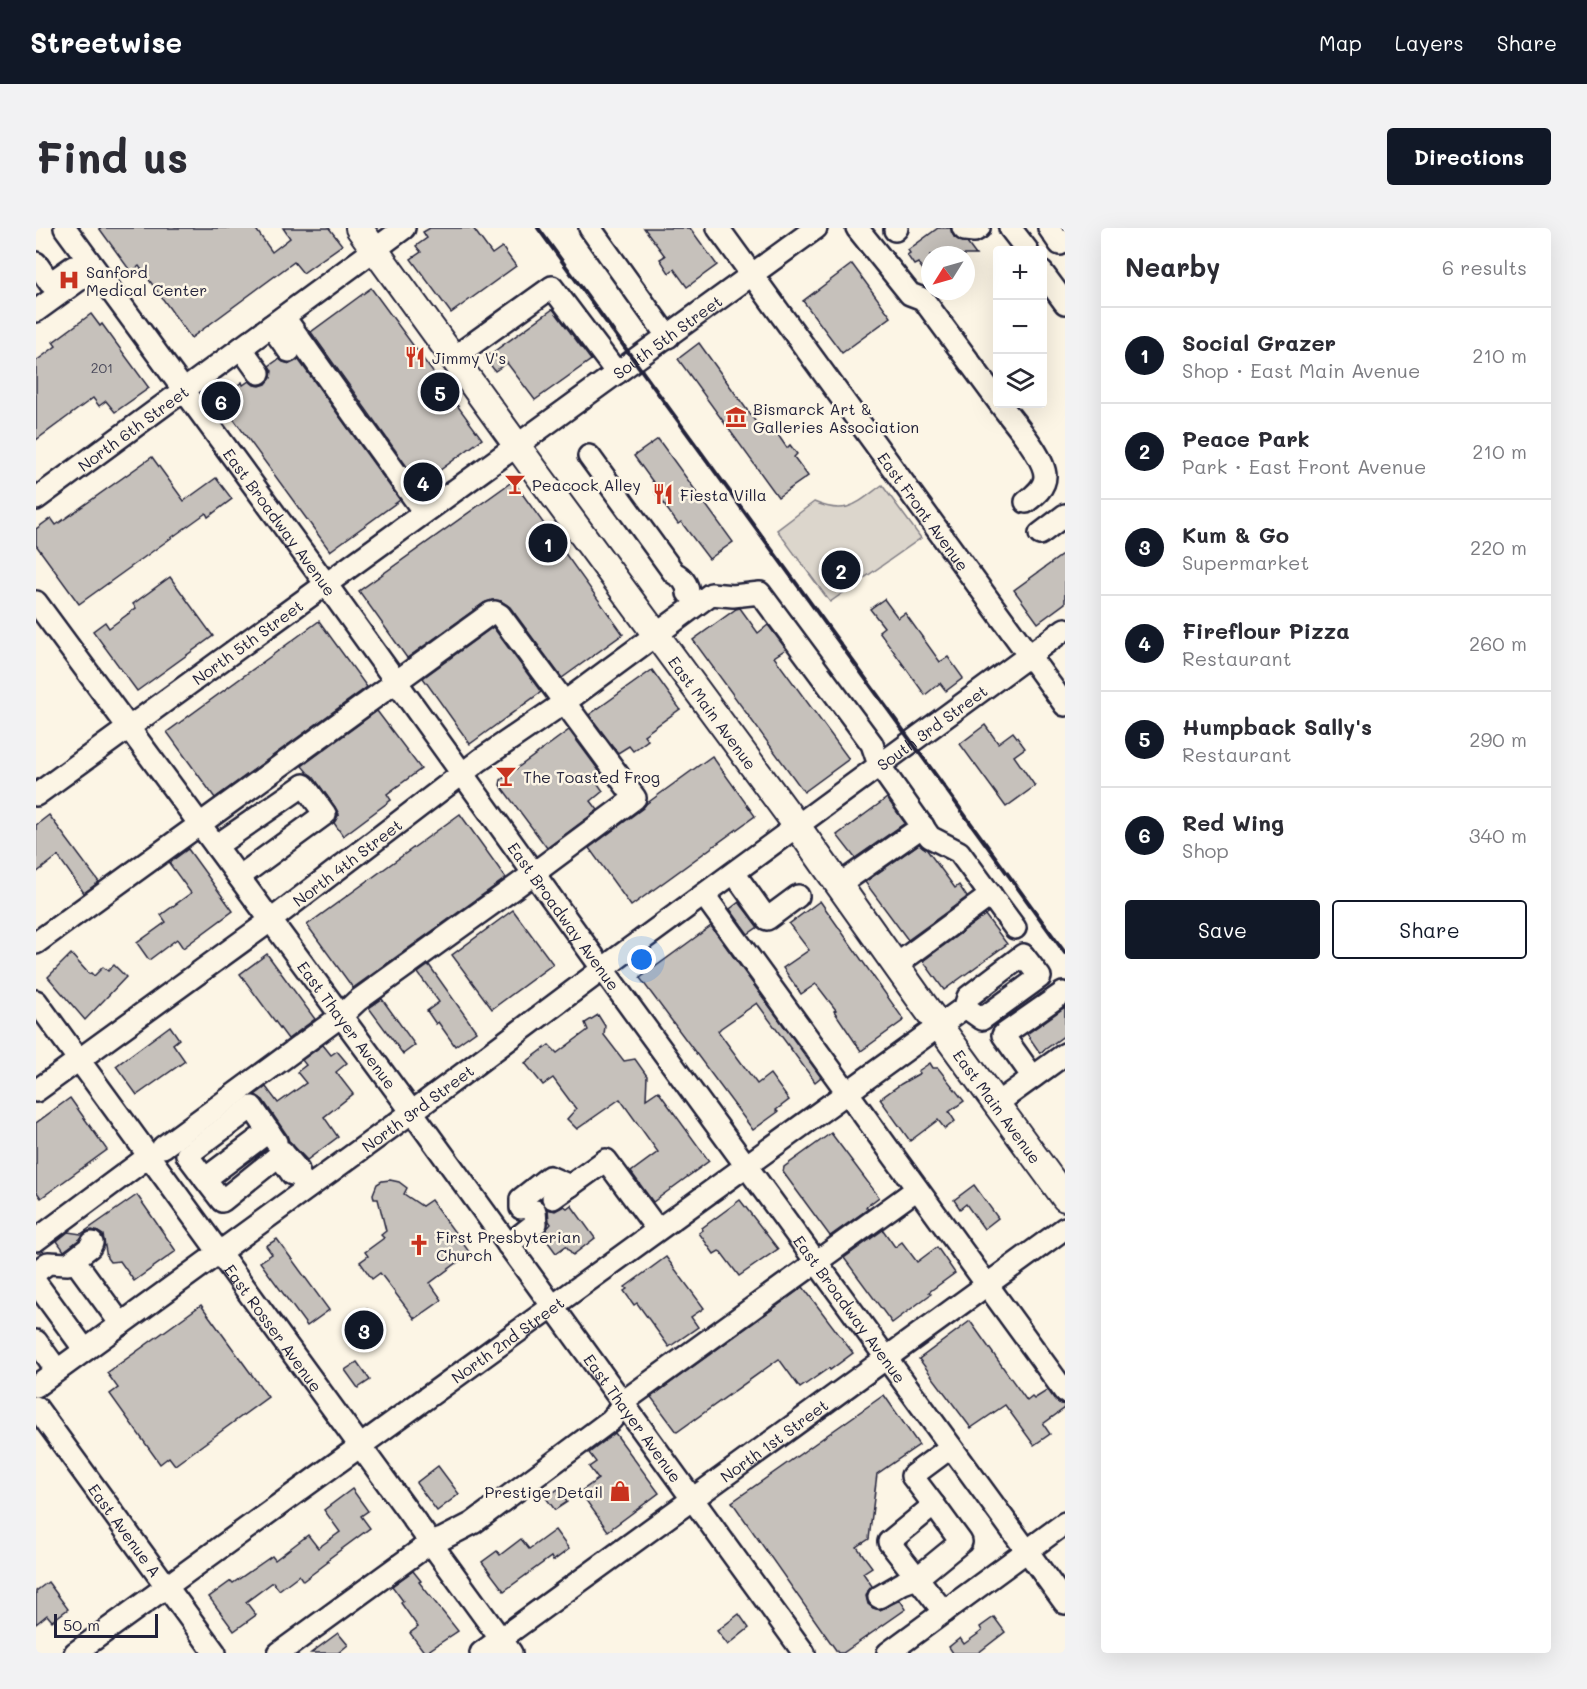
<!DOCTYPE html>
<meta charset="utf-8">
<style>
:root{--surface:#fff;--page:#f2f2f3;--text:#2b2b33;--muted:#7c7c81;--line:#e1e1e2;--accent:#111827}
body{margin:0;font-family:Mali,sans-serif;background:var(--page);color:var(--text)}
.controls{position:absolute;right:18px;top:18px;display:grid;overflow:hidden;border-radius:6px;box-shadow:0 6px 24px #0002}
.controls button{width:54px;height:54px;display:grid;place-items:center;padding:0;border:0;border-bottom:2px solid var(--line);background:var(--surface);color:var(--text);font:30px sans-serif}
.compass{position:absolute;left:885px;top:18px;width:54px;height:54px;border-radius:50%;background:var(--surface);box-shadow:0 6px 24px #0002;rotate:233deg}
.scale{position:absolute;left:18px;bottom:15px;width:104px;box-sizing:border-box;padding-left:6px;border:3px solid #22223b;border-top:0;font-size:16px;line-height:21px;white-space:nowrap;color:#22223b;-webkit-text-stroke:4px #fcf5e5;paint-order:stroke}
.you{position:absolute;left:606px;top:732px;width:21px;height:21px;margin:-15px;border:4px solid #fff;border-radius:50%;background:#1a73e8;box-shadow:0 0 0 9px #1a73e833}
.badge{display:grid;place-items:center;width:39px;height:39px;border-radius:50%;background:var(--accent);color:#fff;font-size:20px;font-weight:700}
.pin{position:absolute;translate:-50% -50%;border:3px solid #fff;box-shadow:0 2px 6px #0006}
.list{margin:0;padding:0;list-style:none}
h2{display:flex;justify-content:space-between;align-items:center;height:78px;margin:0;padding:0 24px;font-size:26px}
h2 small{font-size:20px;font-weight:400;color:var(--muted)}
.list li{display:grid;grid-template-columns:39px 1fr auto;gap:18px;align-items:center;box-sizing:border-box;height:96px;padding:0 24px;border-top:2px solid var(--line)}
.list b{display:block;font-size:22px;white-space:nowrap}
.list p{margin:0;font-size:20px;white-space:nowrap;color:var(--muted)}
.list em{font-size:20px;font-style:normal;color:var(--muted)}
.actions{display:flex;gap:12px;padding:18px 24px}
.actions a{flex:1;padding:14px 0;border:2px solid var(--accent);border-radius:6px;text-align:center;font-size:21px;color:var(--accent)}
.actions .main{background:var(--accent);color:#fff}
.icon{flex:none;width:33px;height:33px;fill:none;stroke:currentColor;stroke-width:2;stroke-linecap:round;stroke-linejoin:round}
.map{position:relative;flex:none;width:1029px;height:1425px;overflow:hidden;border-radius:6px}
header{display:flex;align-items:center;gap:36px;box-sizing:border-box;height:84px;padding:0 30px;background:var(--accent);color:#fff}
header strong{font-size:28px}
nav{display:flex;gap:33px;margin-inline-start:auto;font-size:21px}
.intro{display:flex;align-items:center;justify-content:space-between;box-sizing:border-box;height:144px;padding:0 36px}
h1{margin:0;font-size:42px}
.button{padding:15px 27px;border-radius:6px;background:var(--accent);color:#fff;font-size:21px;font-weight:700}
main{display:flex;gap:36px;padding:0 36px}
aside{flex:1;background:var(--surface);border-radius:6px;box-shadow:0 6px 24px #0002}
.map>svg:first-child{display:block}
.green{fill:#dcd6cc;stroke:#7f7c84;stroke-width:1.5}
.building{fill:#c6c1bb;stroke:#22223b;stroke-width:1.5}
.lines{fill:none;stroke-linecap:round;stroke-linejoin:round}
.minor-casing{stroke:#22223b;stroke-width:26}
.major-casing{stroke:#22223b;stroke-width:30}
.minor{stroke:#fcf5e5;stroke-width:21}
.major{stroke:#fcf5e5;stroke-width:26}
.rail{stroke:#22223b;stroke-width:4}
.labels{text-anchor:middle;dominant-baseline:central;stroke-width:5;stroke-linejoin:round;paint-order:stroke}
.number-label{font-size:14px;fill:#4b4a5b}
.poi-label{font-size:16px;fill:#22223b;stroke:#fcf5e5;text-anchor:start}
.street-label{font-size:16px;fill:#22223b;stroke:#fcf5e5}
</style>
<header>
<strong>Streetwise</strong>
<nav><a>Map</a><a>Layers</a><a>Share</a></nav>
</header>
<div class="intro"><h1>Find us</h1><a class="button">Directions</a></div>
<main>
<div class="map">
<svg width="1029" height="1425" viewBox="0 0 1029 1425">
<rect width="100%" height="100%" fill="#fcf5e5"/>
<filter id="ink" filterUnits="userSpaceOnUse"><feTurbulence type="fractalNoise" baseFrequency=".0167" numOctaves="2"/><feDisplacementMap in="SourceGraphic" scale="12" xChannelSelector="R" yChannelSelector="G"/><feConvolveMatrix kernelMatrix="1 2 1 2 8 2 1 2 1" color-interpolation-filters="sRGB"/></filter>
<g filter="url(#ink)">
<path class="green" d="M846 257 885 310 794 374 741 302 778 274C811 288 820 276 846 257Z"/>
<g class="building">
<polygon points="63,0 219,0 236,24 254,10 247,0 293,0 306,17 267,45 258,34 155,110 103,38 95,44"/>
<polygon points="394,0 437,0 456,26 466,19 480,38 415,85 375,31 385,24 380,18 391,10 387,4"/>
<polygon points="608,0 654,0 681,37 651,59 638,41 633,45 624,31 629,28"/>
<polygon points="902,0 915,0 918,9 927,14 931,15 940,27 894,27 894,51 882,35 878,37 871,27 874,25 872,22"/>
<polygon points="816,36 855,89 806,125 767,73"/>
<polygon points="335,60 446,211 384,257 275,104"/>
<polygon points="517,81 555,132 499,172 471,135 459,143 449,130"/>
<polygon points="55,86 64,98 66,96 113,160 79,184 70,173 63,178 57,170 0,212 0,133 20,118 17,114"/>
<polygon points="663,115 729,207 738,201 751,220 754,217 761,226 758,229 772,248 742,269 642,131"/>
<polygon points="243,131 247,134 254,136 262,131 364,272 294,323 183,171 206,154 207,157 213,153 218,157 224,158 230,156 235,150 236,143 233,138"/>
<polygon points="622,211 697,314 673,331 645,294 642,296 619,264 622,261 598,228"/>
<polygon points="116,229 148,273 180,250 196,271 172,289 170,285 43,376 0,317 0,301 15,290 20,297"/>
<polygon points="477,253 587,406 526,450 474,379 465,373 456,372 448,375 371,430 323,363"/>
<polygon points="1029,325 1029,375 1002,395 978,362"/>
<polygon points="134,349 177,408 101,463 57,403 69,394 73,400 100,380 97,376"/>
<polygon points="848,371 862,390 869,385 904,434 912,429 927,450 910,463 904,455 889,467 843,403 848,399 834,381"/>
<polygon points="704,380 722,405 732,397 750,421 738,429 813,531 768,564 657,412 700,381"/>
<polygon points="283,393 331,459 179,570 131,504"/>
<polygon points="457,399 505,464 434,516 387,450"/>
<polygon points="616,442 644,481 608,507 612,512 597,523 593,518 582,525 553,487"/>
<polygon points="341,483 385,541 351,566 355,572 307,608 298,595 303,586 299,579 278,550 272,545 266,538"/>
<polygon points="949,497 962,515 977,504 989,520 978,528 999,558 970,579 924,516"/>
<polygon points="533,502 567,548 560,553 567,563 555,573 562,582 511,620 464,557 465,552"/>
<polygon points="676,528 719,588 595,678 553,620 607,580 610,576"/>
<polygon points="851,570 869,595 819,630 801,607"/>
<polygon points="424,586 470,650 317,760 271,697"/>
<polygon points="13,587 63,654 48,665 22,628 0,645 0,597"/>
<polygon points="883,616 891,622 919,660 923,657 931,669 872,712 829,654"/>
<polygon points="152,621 197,683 147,720 141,711 113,732 101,715 130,694 125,687 155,665 133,635"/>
<polygon points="784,673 868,792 825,823 798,783 800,782 780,756 765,766 747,740 773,722 753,696"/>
<polygon points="703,674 722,699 712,706 694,681"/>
<polygon points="477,682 517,736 456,781 416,727"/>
<polygon points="949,687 971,716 908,762 887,733"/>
<polygon points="675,698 785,849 779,854 721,775 685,800 682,803 721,856 734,846 753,872 740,882 742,884 717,902 604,750"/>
<polygon points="35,726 53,746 55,745 58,748 67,739 72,743 78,737 90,749 49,792 12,749"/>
<polygon points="231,726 279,791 252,811 204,746"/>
<polygon points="393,737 440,803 419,818 402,794 400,796 391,783 403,774 382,745"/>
<polygon points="346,771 379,817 367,826 333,780"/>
<polygon points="1029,779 1029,807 1004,825 991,806"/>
<polygon points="562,787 569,798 568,807 588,833 599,831 611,848 610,871 622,863 673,933 617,974 595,944 622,924 584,871 541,901 531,891 540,881 517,850 507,857 489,835 513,817 521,825 552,802 549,795"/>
<polygon points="134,798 143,811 137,816 149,833 101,867 80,838"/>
<polygon points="287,817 295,827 301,823 311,835 300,844 317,866 288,889 302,909 271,932 253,913 251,907 227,872 219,867 230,859 242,875 270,855 261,844 270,837 266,832"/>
<polygon points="894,835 897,840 902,840 928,873 913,884 919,893 909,901 902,892 874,913 844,871 865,856 884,845 882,843"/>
<polygon points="34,870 71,922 5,970 0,963 0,895"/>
<polygon points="795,905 843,969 830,979 832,981 794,1008 747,944 748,939"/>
<polygon points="354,952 363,954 371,960 368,966 386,978 395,972 434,1025 394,1055 406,1072 379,1091 344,1045 336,1051 324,1034 332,1028 329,1024 348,1010 345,1007 350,1003 342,971 338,971 337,966 341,956 346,953"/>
<polygon points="938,957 962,990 948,1001 930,976 924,981 918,972"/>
<polygon points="101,967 140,1023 98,1053 84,1033 74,1034 71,1030 67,1007 62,1004 56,1002 50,1004 44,1011 28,1023 21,1013 32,1004 45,1006"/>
<polygon points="704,972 742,1021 703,1048 685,1024 683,1023 678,1026 663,1005 667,1002 666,1000"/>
<polygon points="535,977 559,1010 537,1027 530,1018 520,1025 506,1006 515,996 513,993 512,981 519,983 528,978 531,980"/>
<polygon points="847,1002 859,1019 866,1014 881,1034 901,1019 919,1045 893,1064 895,1066 856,1095 808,1030"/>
<polygon points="241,1011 293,1082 271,1098 224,1034 236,1026 230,1018"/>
<polygon points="630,1029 668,1080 655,1089 662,1099 633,1119 601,1075 598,1077 588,1063 591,1061 589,1059"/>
<polygon points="767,1059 817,1125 794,1142 793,1140 764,1160 743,1131 641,1204 615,1169"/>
<polygon points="165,1077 232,1169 139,1237 133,1229 124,1236 74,1166 82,1160 71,1145"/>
<polygon points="331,1081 349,1105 329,1120 314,1098 315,1097 313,1094"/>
<polygon points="934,1093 991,1173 996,1169 998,1171 1012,1162 1019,1172 1023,1175 1029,1177 1029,1180 1007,1196 1014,1206 998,1217 969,1177 935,1200 883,1131"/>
<polygon points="321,1134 334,1152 322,1160 309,1142"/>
<polygon points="848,1167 883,1217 841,1246 833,1311 821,1319 836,1339 827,1345 836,1358 832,1363 830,1368 832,1376 837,1380 844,1382 864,1372 870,1381 807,1425 802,1425 696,1274"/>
<polygon points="579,1205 623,1265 572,1303 544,1264 562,1251 553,1239 560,1234 553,1225"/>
<polygon points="402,1238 423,1266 401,1283 380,1255"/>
<polygon points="316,1261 332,1283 325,1288 334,1300 291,1332 292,1334 267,1353 263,1347 243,1362 237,1354 210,1374 220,1387 198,1403 173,1369 195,1353 197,1355 236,1328 239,1332 272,1307 282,1320 304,1304 288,1282"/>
<polygon points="522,1261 531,1274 519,1282 510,1270"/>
<polygon points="519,1302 533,1321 517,1333 515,1329 468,1363 446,1334 461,1323 464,1327 485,1311 493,1321"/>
<polygon points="377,1343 385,1353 383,1354 422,1403 389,1425 374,1405 382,1399 365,1375 367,1373 356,1358"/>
<polygon points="12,1354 32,1381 16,1393 11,1387 0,1396 0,1363"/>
<polygon points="703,1386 713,1400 692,1417 681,1403"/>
<polygon points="958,1389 969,1404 942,1425 917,1425 913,1419 924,1410 928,1416 946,1403 944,1399"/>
<polygon points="302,1405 312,1417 302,1425 275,1425"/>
</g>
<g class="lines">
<defs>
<g id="minor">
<path id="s1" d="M29 0 290 356 555 725 1029 1375"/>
<polyline points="554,0 632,109"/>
<path id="s2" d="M682 0 1029 477"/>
<polyline points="821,0 874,66 887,71 962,173"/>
<polyline points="927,0 929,2 938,3 943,0"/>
<polyline points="974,0 991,22"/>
<polyline points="1013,0 1024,16 1029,13"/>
<polyline points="859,2 861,0"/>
<polyline points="0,35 14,55 37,39"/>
<polyline points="1006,44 1029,75"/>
<polyline points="0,83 58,41"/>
<polyline points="248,89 322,193"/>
<polyline points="235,98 253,123"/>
<polyline points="205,120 223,145"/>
<polyline points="417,130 516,59 581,145"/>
<path d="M964 176C976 192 1009 229 1009 248 1009 260 998 268 990 274"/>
<polyline points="326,198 388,284"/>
<path d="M553 228 638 345C646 349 652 356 652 365"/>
<path id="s3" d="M0 271 368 0"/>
<polyline points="1004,306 1029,287"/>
<path id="s4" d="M0 374 376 884 768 1425"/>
<path id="s5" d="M0 567 780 0"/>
<polyline points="180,618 268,557 289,586 203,649"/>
<polyline points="698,645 731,691 762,668"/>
<polyline points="803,657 887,598"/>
<polyline points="668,667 1029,1164"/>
<polyline points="0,715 455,385 459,384 464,387 599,570 482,657 321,773 305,788 127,919"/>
<polyline points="860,737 955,667"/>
<path id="s6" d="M0 773 475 1425"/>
<polyline points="997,849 967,807 1027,765"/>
<path id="s7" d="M0 863 234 693 444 532 529 474 675 366 697 368 724 365 836 516 843 537 894 609 923 624 979 700"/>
<polyline points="960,876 1029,826"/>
<polyline points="233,903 169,951 186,973 247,924"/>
<polyline points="262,946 256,946 246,932 247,928 250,928 262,942 262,946 271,960"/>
<polyline points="169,951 151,927 216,879 240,914"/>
<polyline points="517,970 570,932 621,1001"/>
<polyline points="485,980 485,971 513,949 534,958"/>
<polyline points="0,1012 113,928"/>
<polyline points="472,1017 500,995 499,983"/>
<polyline points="42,1037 85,1096"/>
<polyline points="0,1044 12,1035 32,1036 54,1019 56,1015"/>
<polyline points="0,1055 49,1122"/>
<polyline points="0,1113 21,1142"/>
<path id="s8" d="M0 1158 376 884 584 728 1029 401"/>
<path id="s9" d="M0 1179 179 1425"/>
<polyline points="843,1369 867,1355 881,1350 925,1314 898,1277"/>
<polyline points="908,1384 853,1314 898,1277 876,1248 915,1219"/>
<path id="s10" d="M39 1425 929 779 932 769 987 727 1004 749 946 791 929 779"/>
<polyline points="243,1425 394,1315 406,1311 437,1295 575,1192 580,1186 587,1174 881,961"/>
<path id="s11" d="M445 1425 1029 1000"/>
<polyline points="852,1425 1029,1295"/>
</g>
<g id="major">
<path id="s12" d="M323 0 495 237 761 598 888 777 1029 970"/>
</g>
</defs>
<use href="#minor" class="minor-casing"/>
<use href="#major" class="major-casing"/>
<use href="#minor" class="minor"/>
<use href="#major" class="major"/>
<polyline class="rail" points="502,0 1029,725"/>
</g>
</g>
<defs>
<symbol id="hospital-bare" viewBox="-9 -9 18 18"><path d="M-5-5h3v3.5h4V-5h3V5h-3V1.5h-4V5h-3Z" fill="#c8321e" stroke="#fcf5e5" stroke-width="2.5" paint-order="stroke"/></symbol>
<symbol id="restaurant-bare" viewBox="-9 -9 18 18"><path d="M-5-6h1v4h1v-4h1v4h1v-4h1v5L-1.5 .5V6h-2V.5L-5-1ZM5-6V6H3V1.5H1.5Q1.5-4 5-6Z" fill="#c8321e" stroke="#fcf5e5" stroke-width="2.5" paint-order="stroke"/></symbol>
<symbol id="museum-bare" viewBox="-9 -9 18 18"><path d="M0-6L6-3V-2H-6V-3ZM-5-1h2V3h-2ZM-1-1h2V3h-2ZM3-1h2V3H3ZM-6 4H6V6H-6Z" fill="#c8321e" stroke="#fcf5e5" stroke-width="2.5" paint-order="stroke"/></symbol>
<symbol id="bar-bare" viewBox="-9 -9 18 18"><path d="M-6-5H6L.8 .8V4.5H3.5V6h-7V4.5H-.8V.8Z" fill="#c8321e" stroke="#fcf5e5" stroke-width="2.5" paint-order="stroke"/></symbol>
<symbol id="church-bare" viewBox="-9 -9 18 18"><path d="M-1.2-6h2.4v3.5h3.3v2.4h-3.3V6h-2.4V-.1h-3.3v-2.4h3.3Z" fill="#c8321e" stroke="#fcf5e5" stroke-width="2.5" paint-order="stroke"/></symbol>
<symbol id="shop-bare" viewBox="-9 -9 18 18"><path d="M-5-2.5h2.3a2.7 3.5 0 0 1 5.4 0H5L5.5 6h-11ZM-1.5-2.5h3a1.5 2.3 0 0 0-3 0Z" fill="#c8321e" stroke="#fcf5e5" stroke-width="2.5" paint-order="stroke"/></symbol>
</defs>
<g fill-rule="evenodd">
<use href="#hospital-bare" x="18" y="37" width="30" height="30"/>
<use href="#restaurant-bare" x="364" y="114" width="30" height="30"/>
<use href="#museum-bare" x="685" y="174" width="30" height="30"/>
<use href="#bar-bare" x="464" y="241" width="30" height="30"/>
<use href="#restaurant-bare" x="612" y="251" width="30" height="30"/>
<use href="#bar-bare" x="455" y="533" width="30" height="30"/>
<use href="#church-bare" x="368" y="1002" width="30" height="30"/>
<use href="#shop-bare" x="569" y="1248" width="30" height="30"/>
</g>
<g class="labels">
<g class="number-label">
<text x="66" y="139">201</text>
</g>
<g class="poi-label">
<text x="50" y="43">Sanford<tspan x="50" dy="18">Medical Center</tspan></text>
<text x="396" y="129">Jimmy V's</text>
<text x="717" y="180">Bismarck Art &amp;<tspan x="717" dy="18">Galleries Association</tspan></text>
<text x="496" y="256">Peacock Alley</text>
<text x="644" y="266">Fiesta Villa</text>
<text x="487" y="548">The Toasted Frog</text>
<text x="400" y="1008">First Presbyterian<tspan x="400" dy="18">Church</tspan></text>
<text x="567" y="1263" text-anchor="end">Prestige Detail</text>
</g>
<g class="street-label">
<text stroke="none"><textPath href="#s5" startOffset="780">South 5th Street</textPath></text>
<text stroke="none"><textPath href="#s3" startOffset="120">North 6th Street</textPath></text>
<text stroke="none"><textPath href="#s2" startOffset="350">East Front Avenue</textPath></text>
<text stroke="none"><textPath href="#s1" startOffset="364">East Broadway Avenue</textPath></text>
<text stroke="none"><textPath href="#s5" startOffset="261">North 5th Street</textPath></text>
<text stroke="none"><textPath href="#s12" startOffset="600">East Main Avenue</textPath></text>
<text stroke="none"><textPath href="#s8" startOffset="1112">South 3rd Street</textPath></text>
<text stroke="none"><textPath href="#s7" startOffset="386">North 4th Street</textPath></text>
<text stroke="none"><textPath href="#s1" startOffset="850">East Broadway Avenue</textPath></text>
<text stroke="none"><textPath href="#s4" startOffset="525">East Thayer Avenue</textPath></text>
<text stroke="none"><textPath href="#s12" startOffset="1086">East Main Avenue</textPath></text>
<text stroke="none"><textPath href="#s8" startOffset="472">North 3rd Street</textPath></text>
<text stroke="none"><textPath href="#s1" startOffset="1336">East Broadway Avenue</textPath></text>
<text stroke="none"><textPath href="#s6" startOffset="404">East Rosser Avenue</textPath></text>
<text stroke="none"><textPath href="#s10" startOffset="534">North 2nd Street</textPath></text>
<text stroke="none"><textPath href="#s4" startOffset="1011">East Thayer Avenue</textPath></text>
<text stroke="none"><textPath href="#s11" startOffset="362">North 1st Street</textPath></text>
<text stroke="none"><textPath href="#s9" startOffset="152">East Avenue A</textPath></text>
</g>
</g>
</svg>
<div class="controls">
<button>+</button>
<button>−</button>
<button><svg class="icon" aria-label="layers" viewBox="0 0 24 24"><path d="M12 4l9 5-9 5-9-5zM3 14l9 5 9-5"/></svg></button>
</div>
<svg class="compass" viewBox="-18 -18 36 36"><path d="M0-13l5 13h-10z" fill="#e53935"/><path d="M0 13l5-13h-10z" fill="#7c7c81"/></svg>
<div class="scale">50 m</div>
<div class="you"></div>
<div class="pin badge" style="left:512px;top:315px">1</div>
<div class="pin badge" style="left:805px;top:342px">2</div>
<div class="pin badge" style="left:328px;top:1102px">3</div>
<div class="pin badge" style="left:387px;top:254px">4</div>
<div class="pin badge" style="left:404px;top:164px">5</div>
<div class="pin badge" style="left:185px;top:173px">6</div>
</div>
<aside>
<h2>Nearby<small>6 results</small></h2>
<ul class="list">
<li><span class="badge">1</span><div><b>Social Grazer</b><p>Shop · East Main Avenue</p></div><em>210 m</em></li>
<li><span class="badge">2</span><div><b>Peace Park</b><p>Park · East Front Avenue</p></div><em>210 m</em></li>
<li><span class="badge">3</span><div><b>Kum &amp; Go</b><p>Supermarket</p></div><em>220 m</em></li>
<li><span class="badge">4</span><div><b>Fireflour Pizza</b><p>Restaurant</p></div><em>260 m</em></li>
<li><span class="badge">5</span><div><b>Humpback Sally's</b><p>Restaurant</p></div><em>290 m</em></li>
<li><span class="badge">6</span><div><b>Red Wing</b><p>Shop</p></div><em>340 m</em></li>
</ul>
<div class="actions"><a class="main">Save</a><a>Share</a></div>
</aside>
</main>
